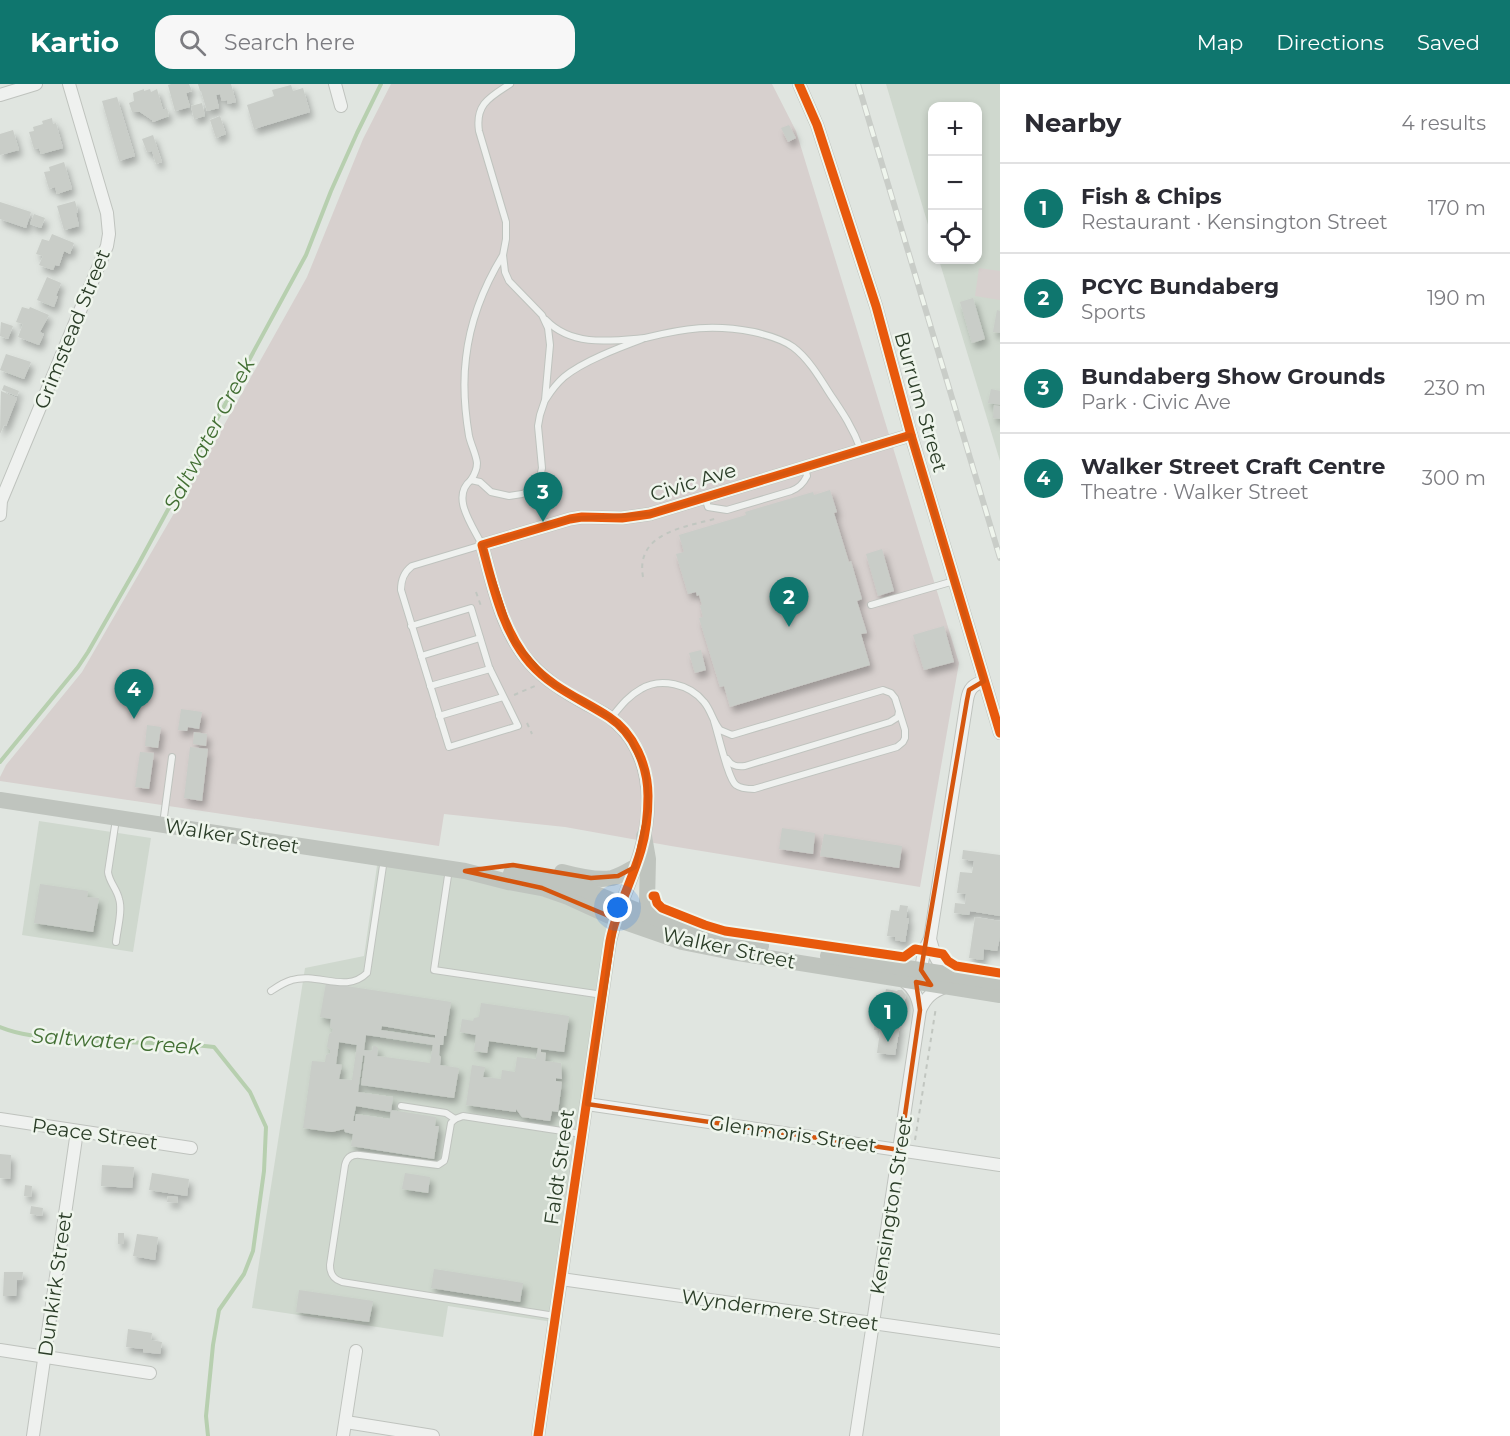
<!DOCTYPE html>
<meta charset="utf-8">
<style>
:root{--surface:#fff;--page:#f7f7f7;--text:#2b2b33;--muted:#7c7c81;--line:#e1e1e2;--accent:#0f766e}
body{margin:0;font-family:Montserrat,sans-serif;background:var(--page);color:var(--text)}
.controls{position:absolute;right:18px;top:18px;display:grid;overflow:hidden;border-radius:12px;box-shadow:0 3px 9px #0003}
.controls button{width:54px;height:54px;display:grid;place-items:center;padding:0;border:0;border-bottom:2px solid var(--line);background:var(--surface);color:var(--text);font:30px sans-serif}
.you{position:absolute;left:618px;top:824px;width:21px;height:21px;margin:-15px;border:4px solid #fff;border-radius:50%;background:#1a73e8;box-shadow:0 0 0 9px #1a73e833}
.badge{display:grid;place-items:center;width:39px;height:39px;border-radius:50%;background:var(--accent);color:#fff;font-size:20px;font-weight:700}
.pin{position:absolute;translate:-50% -50px;filter:drop-shadow(0 2px 3px #0008)}
.pin::after{content:'';position:absolute;top:32px;width:21px;height:18px;background:inherit;clip-path:polygon(0 0,100% 0,50% 100%)}
.list{margin:0;padding:0;list-style:none}
h2{display:flex;justify-content:space-between;align-items:center;height:78px;margin:0;padding:0 24px;font-size:26px}
h2 small{font-size:20px;font-weight:400;color:var(--muted)}
.list li{display:grid;grid-template-columns:39px 1fr auto;gap:18px;align-items:center;box-sizing:border-box;height:90px;padding:0 24px;border-top:2px solid var(--line)}
.list b{display:block;font-size:22px;white-space:nowrap}
.list p{margin:0;font-size:20px;white-space:nowrap;color:var(--muted)}
.list em{font-size:20px;font-style:normal;color:var(--muted)}
.icon{flex:none;width:33px;height:33px;fill:none;stroke:currentColor;stroke-width:2;stroke-linecap:round;stroke-linejoin:round}
.map{position:relative;flex:none;width:1000px;height:1352px;overflow:hidden}
header{display:flex;align-items:center;gap:36px;box-sizing:border-box;height:84px;padding:0 30px;background:var(--accent);color:#fff}
header strong{font-size:28px}
nav{display:flex;gap:33px;margin-inline-start:auto;font-size:21px}
.search{width:420px;height:54px;background:var(--page);display:flex;align-items:center;gap:15px;box-sizing:border-box;padding:0 21px;border-radius:18px;color:var(--muted);font-size:22px}
main{display:flex}
aside{flex:1;background:var(--surface)}
.map>svg:first-child{display:block}
.built{fill:#cfd8ce}
.green{fill:#d7d0ce}
.lines{fill:none;stroke-linecap:round;stroke-linejoin:round}
.stream{stroke:#b7cfaf;stroke-width:4}
.building{fill:#c9cdc8;fill-rule:evenodd;filter:url(#shadow)}
.lane-casing{stroke:#bfc3be;stroke-width:8}
.street-casing{stroke:#bfc3be;stroke-width:14}
.path{stroke:#c1c6c0;stroke-width:2;stroke-dasharray:4.5 4.5;stroke-linecap:butt}
.lane{stroke:#eff1ef;stroke-width:6}
.street{stroke:#eff1ef;stroke-width:12}
.secondary{stroke:#bfc4be;stroke-width:16}
.rail-casing{stroke:#c9cdc8;stroke-width:6}
.rail{stroke:#eff5ed;stroke-width:4;stroke-dasharray:11;stroke-linecap:butt}
.cycleway-casing{stroke:#eff5ed;stroke-width:13}
.cycleway{stroke:#e8590c;stroke-width:9}
.marked{fill:none;stroke:#d5560f;stroke-width:4.5;stroke-linejoin:round}
.labels{text-anchor:middle;dominant-baseline:central;stroke-width:5;stroke-linejoin:round;paint-order:stroke}
.street-label{font-size:20px;fill:#2b3d28;stroke:#eff5ed}
.water-label{font-size:21px;font-style:italic;fill:#426f33;stroke:#eff5ed}
</style>
<header>
<strong>Kartio</strong>
<div class="search"><svg class="icon" aria-label="search" viewBox="0 0 24 24"><circle cx="10" cy="10" r="6"/><path d="M15 15l6 6"/></svg>Search here</div>
<nav><a>Map</a><a>Directions</a><a>Saved</a></nav>
</header>
<main>
<div class="map">
<svg width="1000" height="1352" viewBox="0 0 1000 1352">
<defs>
<filter id="shadow"><feDropShadow dx="3.5" dy="5.5" stdDeviation="3" flood-color="#0004"/></filter>
</defs>
<rect width="100%" height="100%" fill="#e0e5e0"/>
<g class="built">
<polygon points="886,0 1000,0 1000,377 939,176 978,176 978,22 932,22 932,154"/>
<polygon points="39,737 151,754 133,868 22,851"/>
<polygon points="378,775 465,788 615,835 553,1238 448,1222 443,1253 252,1224 305,884 364,872"/>
</g>
<g class="green">
<polygon points="391,0 772,0 796,47 959,579 920,803 671,762 565,743 444,730 439,762 0,697 0,693 6,681 82,588 195,393 307,193 363,55"/>
<polygon points="979,184 1000,187 1000,216 975,212"/>
</g>
<g class="lines">
<g class="stream">
<polyline points="0,678 78,583 88,568 139,479 306,171 331,107 357,49 381,0"/>
<path d="M0 943C20 951 41 953 63 955 113 960 164 957 214 963L250 1008 266 1043 264 1087 253 1167 244 1190 219 1226 213 1261 206 1332 208 1352"/>
</g>
</g>
<g class="building">
<polygon points="171,0 189,0 192,7 186,9 190,23 175,27 168,1"/>
<polygon points="198,0 231,0 236,18 228,20 227,16 222,17 220,10 216,11 219,24 207,27 201,7 200,7"/>
<polygon points="291,1 293,7 303,4 310,28 254,45 247,21 274,12 272,6"/>
<polygon points="144,5 144,7 150,5 151,8 157,5 163,26 167,24 169,32 153,38 152,36 140,28 132,28 129,19 134,17 133,9"/>
<polygon points="117,13 135,72 119,77 102,17"/>
<polygon points="202,19 205,32 194,35 191,22"/>
<polygon points="220,32 226,50 216,54 210,36"/>
<polygon points="52,34 53,40 56,39 63,64 41,70 39,64 34,65 29,48 34,47 33,43 43,40 42,37"/>
<polygon points="789,41 796,54 788,58 781,44"/>
<polygon points="13,46 19,66 0,71 0,50"/>
<polygon points="153,51 162,78 156,80 152,67 147,68 142,55"/>
<polygon points="64,78 72,105 57,110 55,103 49,105 44,88 50,87 49,83"/>
<polygon points="75,117 78,128 76,129 79,142 64,146 57,122"/>
<polygon points="0,118 31,128 26,144 0,135"/>
<polygon points="34,130 45,134 41,144 30,140"/>
<polygon points="52,150 74,159 70,170 64,167 59,182 55,181 53,186 39,181 43,172 36,170 42,155 49,157"/>
<polygon points="47,193 61,199 56,212 58,212 54,223 37,216"/>
<polygon points="973,214 985,255 972,259 960,218"/>
<polygon points="22,223 29,225 30,223 49,231 40,248 44,250 39,261 18,253 23,240 16,238"/>
<polygon points="997,226 1000,227 1000,249 993,248"/>
<polygon points="1,238 13,242 8,255 0,252"/>
<polygon points="6,270 31,278 24,295 0,286"/>
<polygon points="4,301 19,307 17,312 2,306"/>
<polygon points="991,305 1000,307 1000,321 988,319"/>
<polygon points="1,307 17,314 6,342 4,341 0,350"/>
<polygon points="994,321 1000,322 1000,335 993,334"/>
<polygon points="830,406 837,428 834,429 849,478 851,477 862,515 857,517 867,549 861,550 870,581 730,623 724,602 720,603 699,534 703,533 700,522 702,521 699,511 697,512 696,508 688,510 676,470 684,468 679,451 746,431 745,428 813,408 814,411"/>
<polygon points="882,465 894,507 878,512 866,470"/>
<polygon points="944,542 954,578 924,586 913,551"/>
<polygon points="701,566 706,586 695,589 689,569"/>
<polygon points="181,625 202,628 199,645 188,643 187,647 178,646"/>
<polygon points="147,641 161,643 158,664 145,662"/>
<polygon points="194,648 207,650 206,662 193,660"/>
<polygon points="190,663 208,665 202,717 184,714"/>
<polygon points="140,668 154,669 149,705 135,703"/>
<polygon points="782,744 815,749 813,770 779,765"/>
<polygon points="824,750 902,762 899,784 820,772"/>
<polygon points="963,766 1000,771 1000,832 970,827 969,831 954,829 955,819 965,820 966,810 957,809 960,788 972,789 974,777 962,775"/>
<polygon points="40,800 88,807 87,813 99,814 93,848 34,839"/>
<polygon points="900,821 908,822 906,834 909,834 905,858 895,856 895,853 887,852 891,826 899,827"/>
<polygon points="975,833 1000,837 1000,853 997,867 984,865 983,876 969,874"/>
<path d="M326 899 451 918 446 952H444L443 961H440L439 971 441 973 440 981 459 984 454 1014 361 1001 365 972 363 971 358 1008 393 1013 391 1028 356 1022 353 1037H355L356 1030 390 1035 391 1026 436 1033 435 1042H439L434 1075 351 1062 353 1050 345 1048 344 1045 332 1048 303 1044 312 977 325 978 326 971 330 969V966L327 963 329 950 332 948 333 945 330 943 331 935 320 933ZM382 942 435 951V954L381 946ZM366 951 433 961 430 979 377 972 378 964 376 962H373L372 967 364 966ZM339 958 357 961 352 996 339 995 342 981 336 980Z"/>
<polygon points="886,905 897,907 898,906 902,906 906,911 903,922 883,919"/>
<polygon points="481,919 569,932 564,968 541,965 541,968 546,969 545,977 561,979 562,995 556,994 556,997 562,998 558,1028 552,1027 550,1037 522,1033 516,1025 516,1028 466,1021 472,981 485,983 483,993 501,995 502,986 515,988 517,973 536,975 538,964 489,957 487,969 474,967 476,951 460,948 462,935 473,937 474,934 479,933"/>
<polygon points="875,938 900,941 895,971 877,969 880,947 874,946"/>
<polygon points="0,1070 11,1071 10,1095 0,1094"/>
<polygon points="102,1081 134,1083 132,1104 101,1102"/>
<polygon points="152,1089 189,1095 187,1112 149,1106"/>
<polygon points="405,1089 430,1093 428,1109 402,1105"/>
<polygon points="25,1101 32,1102 31,1113 24,1112"/>
<polygon points="168,1112 178,1113 177,1119 167,1118"/>
<polygon points="31,1122 43,1124 42,1132 30,1130"/>
<rect x="118" y="1149" width="6" height="11"/>
<polygon points="137,1150 158,1153 155,1176 133,1172"/>
<polygon points="434,1185 523,1199 520,1218 431,1204"/>
<polygon points="4,1188 23,1188 22,1196 17,1196 16,1212 3,1212"/>
<polygon points="299,1206 373,1217 369,1238 296,1228"/>
<polygon points="128,1245 152,1249 151,1256 162,1258 160,1270 143,1268 143,1265 126,1263"/>
</g>
<g class="lines">
<defs>
<g id="lane">
<path d="M503 171C484 202 470 238 466 274 463 298 465 328 469 352 471 361 476 370 477 379 477 385 475 390 471 396L480 398 491 408 509 412 522 410 531 407 539 398 542 384 538 342 540 331 545 316 550 261 548 244 542 231 509 197 505 188 503 171 506 155V138L479 47C475 20 490 13 510 0"/>
<path d="M645 254C685 244 713 240 754 248 767 251 782 255 793 263 808 274 820 294 830 310 843 329 853 344 861 366"/>
<path d="M546 315C551 307 556 300 564 293 583 277 621 263 645 254 611 257 572 263 546 236"/>
<path d="M705 413 708 423 727 426 791 407C799 404 803 400 807 392L805 384"/>
<polyline points="871,521 954,497"/>
<path d="M411 542 471 524 489 583 518 642 449 663 401 506C401 495 404 488 412 482L482 461C473 442 450 413 471 396"/>
<polyline points="421,572 480,554"/>
<polyline points="430,602 490,585"/>
<polyline points="439,632 503,613"/>
<path d="M611 634C620 623 628 612 641 605 660 593 690 600 704 618 711 626 713 638 720 646L732 651 883 606 891 609 895 614 905 646V654L903 658 897 663 754 705C748 705 741 705 736 701 728 695 718 649 714 637"/>
<path d="M727 675C731 682 737 683 745 682L890 638 898 633 899 627"/>
<polyline points="163,740 172,673"/>
<polyline points="449,785 434,886 603,911"/>
<path d="M116 858C117 846 123 826 119 815 117 805 109 798 108 788L116 735"/>
<path d="M271 907C277 903 284 898 292 896 318 888 346 910 367 889L384 775"/>
<polyline points="401,1022 446,1029 455,1035"/>
<path d="M555 1232 342 1198C333 1195 330 1190 330 1181L345 1081C347 1073 352 1070 360 1071L438 1081 444 1077 445 1074 451 1039 455 1035 463 1032 582 1050"/>
</g>
<g id="street">
<polyline points="335,0 341,22"/>
<polyline points="799,0 817,41 876,222 911,351 1000,649"/>
<polyline points="0,11 36,0"/>
<polyline points="0,431 1,417 107,162 109,150 107,129 69,0"/>
<path d="M621 821C628 802 636 784 641 765 654 720 651 666 612 635 605 629 596 625 588 621 566 609 546 597 529 578 501 546 493 501 482 461L570 435 582 433 622 434 650 430 911 351"/>
<path d="M930 855C935 873 936 880 953 890"/>
<path d="M925 893 921 886 924 867 930 855 967 616C969 604 973 601 984 597"/>
<path d="M904 897C914 904 918 913 920 926"/>
<polyline points="587,1020 1000,1081"/>
<polyline points="0,1035 191,1064"/>
<polyline points="561,1195 1000,1257"/>
<polyline points="0,1266 150,1289"/>
<polyline points="346,1338 433,1352"/>
<polyline points="33,1352 77,1047"/>
<polyline points="343,1352 356,1267"/>
<polyline points="538,1352 610,857 616,835"/>
<path d="M856 1352C876 1210 900 1068 920 926 926 913 932 908 945 903"/>
</g>
</defs>
<use href="#lane" class="lane-casing"/>
<use href="#street" class="street-casing"/>
<g class="path">
<path d="M643 493C635 448 686 443 718 434"/>
<polyline points="476,508 481,522"/>
<polyline points="514,611 535,602"/>
<polyline points="527,639 532,650"/>
<polyline points="915,1056 936,923"/>
</g>
<use href="#lane" class="lane"/>
<use href="#street" class="street"/>
<g class="secondary">
<polyline points="0,716 465,787 508,798 542,804 568,813 616,835 682,858 732,868 1000,911"/>
<polyline points="644,752 648,775 647,818 651,832"/>
<path d="M562 788C577 792 597 797 612 794 620 792 628 787 635 783"/>
<polyline points="511,789 536,791 566,798 668,839 710,852 761,862"/>
<polyline points="828,872 1000,898"/>
</g>
<defs>
<polyline id="rail" points="858,0 1000,474"/>
</defs>
<use href="#rail" class="rail-casing"/>
<use href="#rail" class="rail"/>
<defs>
<g id="cycleway">
<polyline points="799,0 817,41 876,222 911,351 1000,649"/>
<polyline points="653,812 655,812 657,819 662,824 705,841 725,847 904,873 915,865 943,870 948,877 956,882 1000,889"/>
<path d="M538 1352 610 857C616 826 632 797 641 766 646 749 648 730 648 712 648 682 634 649 609 633 581 615 552 604 530 579 502 546 493 502 482 461L570 435 582 433 622 434 650 430 911 351"/>
</g>
</defs>
<use href="#cycleway" class="cycleway-casing"/>
<use href="#cycleway" class="cycleway"/>
</g>
<path class="marked" d="M911 351 984 597 969 606 967 616 921 886 931 901 916 898 920 926 900 1066 587 1020 616 835 542 804 465 787 513 781 591 794 618 792 635 783 648 723 646 689 629 653 611 634 549 597 513 556 482 461 570 435 650 430Z"/>
<g class="labels">
<g class="street-label">
<text transform="translate(72 245) rotate(-68)">Grimstead Street</text>
<text transform="translate(921 318) rotate(74)">Burrum Street</text>
<text transform="translate(693 398) rotate(-17)">Civic Ave</text>
<text transform="translate(232 752) rotate(9)">Walker Street</text>
<text transform="translate(729 864) rotate(12)">Walker Street</text>
<text transform="translate(95 1050) rotate(8)">Peace Street</text>
<text transform="translate(793 1050) rotate(8)">Glenmoris Street</text>
<text transform="translate(559 1083) rotate(-82)">Faldt Street</text>
<text transform="translate(891 1121) rotate(-81)">Kensington Street</text>
<text transform="translate(55 1200) rotate(-82)">Dunkirk Street</text>
<text transform="translate(780 1226) rotate(8)">Wyndermere Street</text>
</g>
<g class="water-label">
<text transform="translate(209 350) rotate(-62)">Saltwater Creek</text>
<text transform="translate(116 957) rotate(4)">Saltwater Creek</text>
</g>
</g>
</svg>
<div class="controls">
<button>+</button>
<button>−</button>
<button><svg class="icon" aria-label="locate" viewBox="0 0 24 24"><circle cx="12" cy="12" r="6"/><path d="M12 2v4M12 18v4M2 12h4M18 12h4"/></svg></button>
</div>
<div class="you"></div>
<div class="pin badge" style="left:888px;top:958px">1</div>
<div class="pin badge" style="left:789px;top:543px">2</div>
<div class="pin badge" style="left:543px;top:438px">3</div>
<div class="pin badge" style="left:134px;top:635px">4</div>
</div>
<aside>
<h2>Nearby<small>4 results</small></h2>
<ul class="list">
<li><span class="badge">1</span><div><b>Fish &amp; Chips</b><p>Restaurant · Kensington Street</p></div><em>170 m</em></li>
<li><span class="badge">2</span><div><b>PCYC Bundaberg</b><p>Sports</p></div><em>190 m</em></li>
<li><span class="badge">3</span><div><b>Bundaberg Show Grounds</b><p>Park · Civic Ave</p></div><em>230 m</em></li>
<li><span class="badge">4</span><div><b>Walker Street Craft Centre</b><p>Theatre · Walker Street</p></div><em>300 m</em></li>
</ul>
</aside>
</main>
